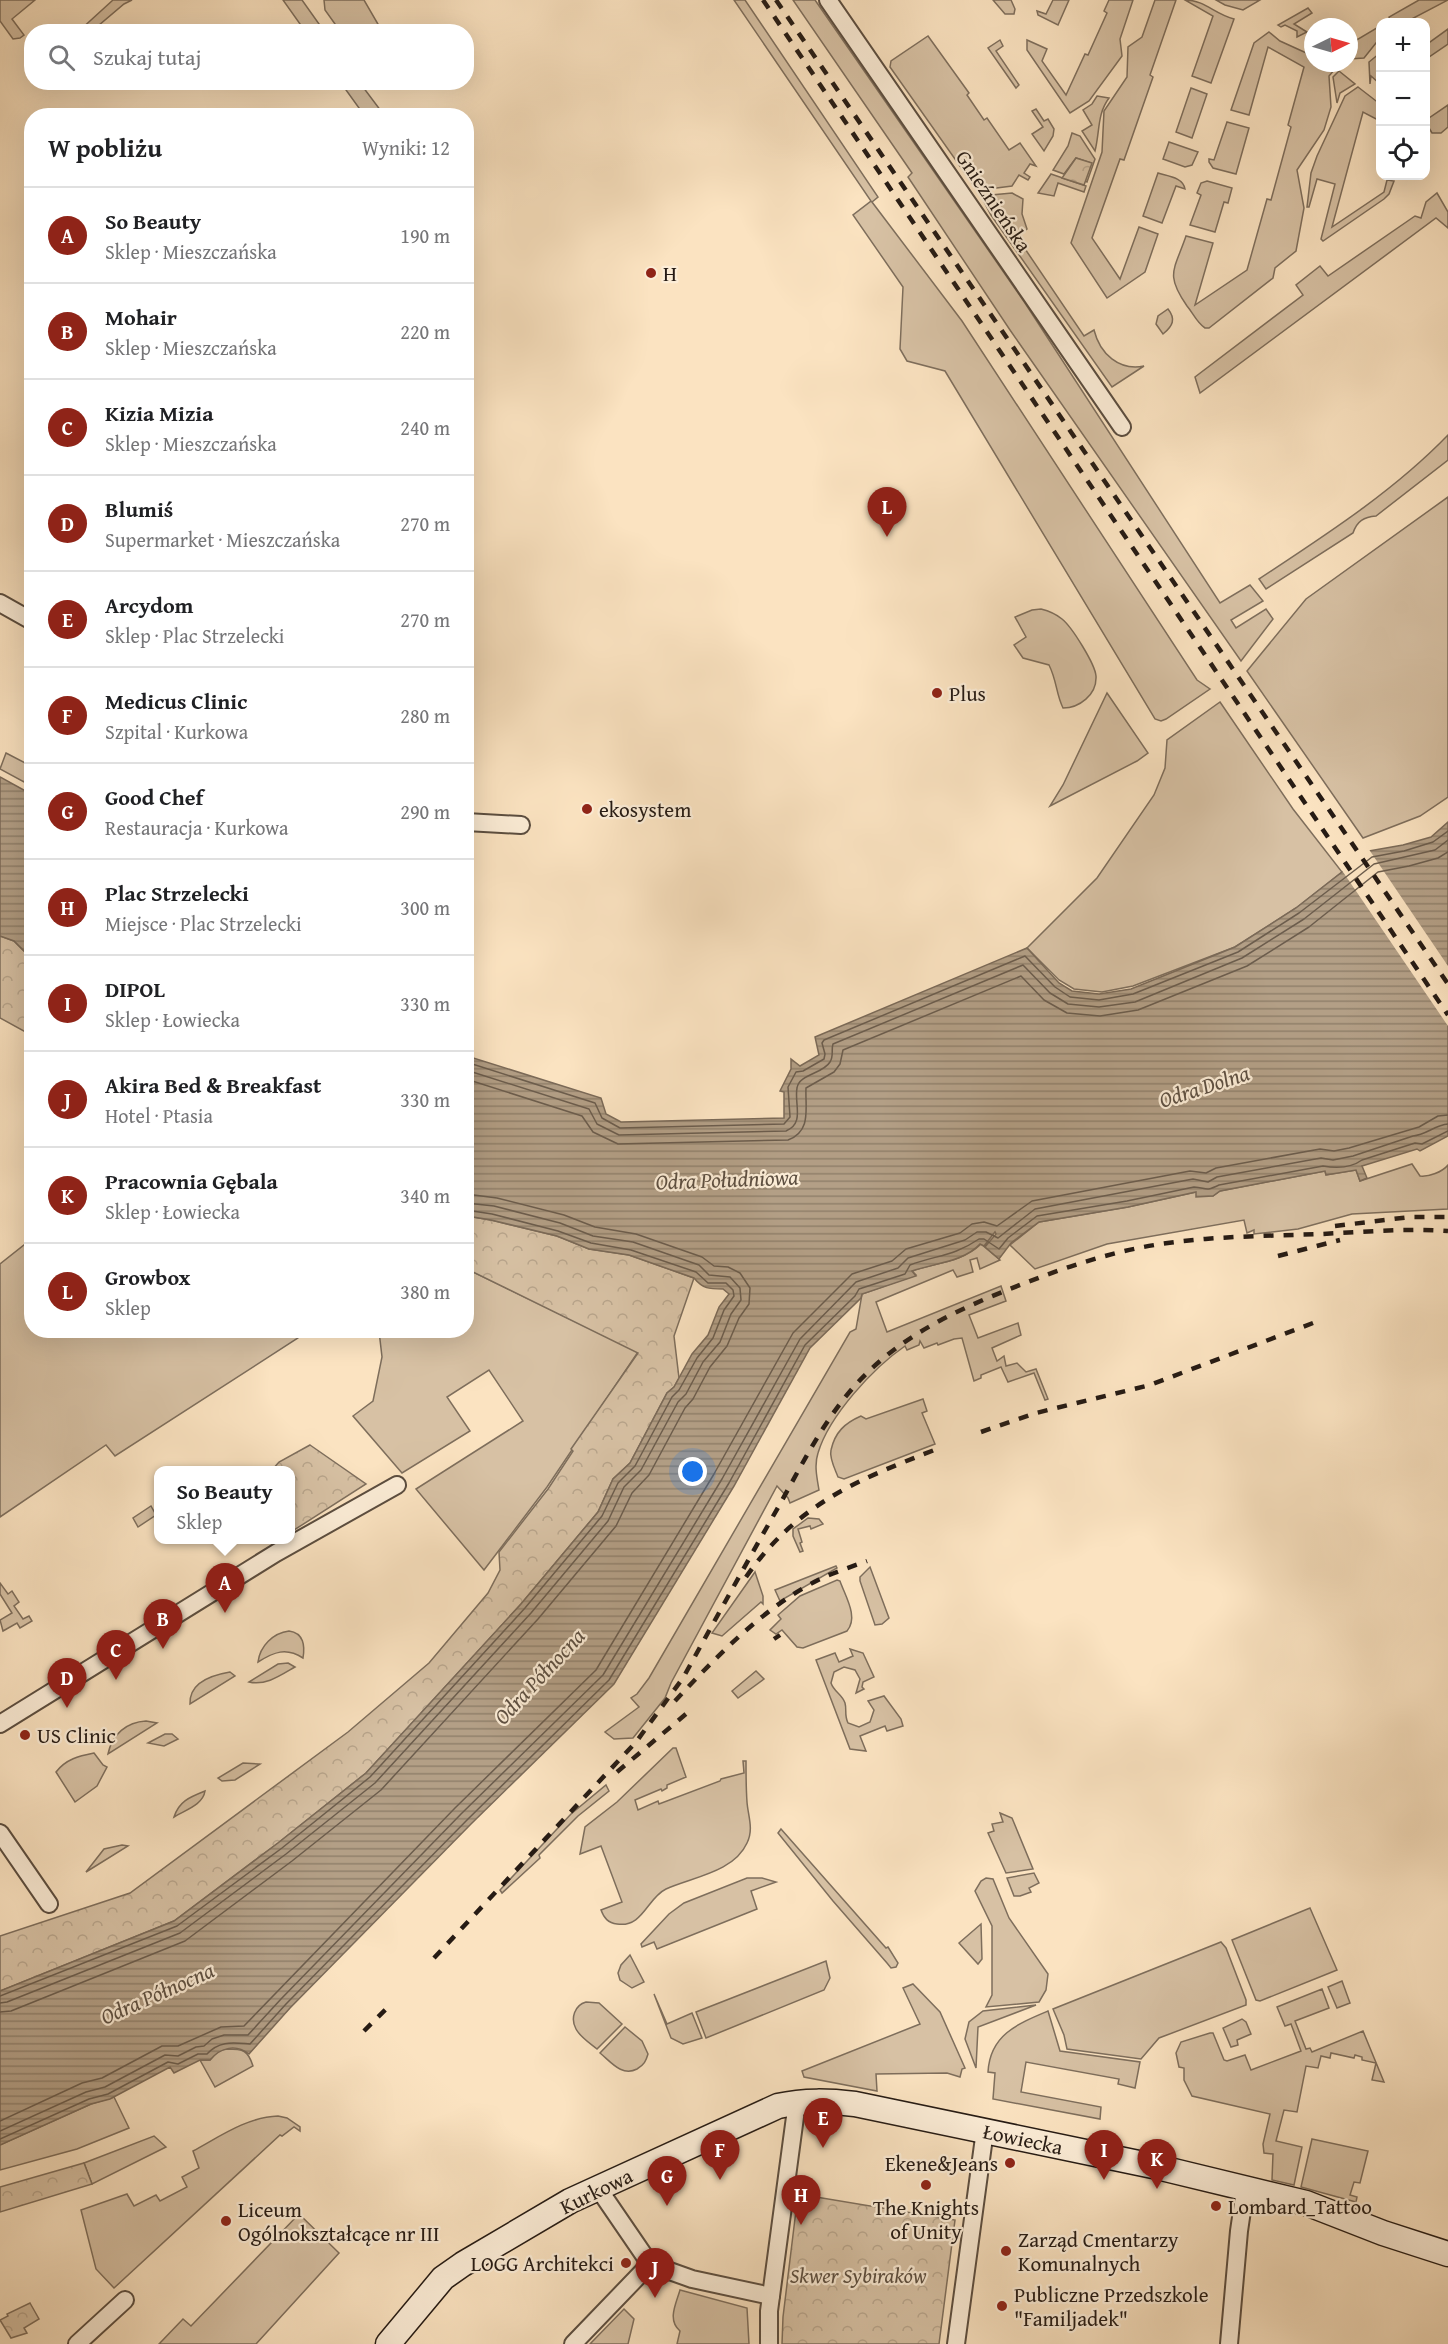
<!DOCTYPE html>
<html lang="pl">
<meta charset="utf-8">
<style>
:root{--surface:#fff;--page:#f6f6f6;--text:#202124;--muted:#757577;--line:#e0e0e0;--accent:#8f2418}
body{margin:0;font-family:"Gentium Book Plus",serif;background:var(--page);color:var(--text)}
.controls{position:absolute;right:18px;top:18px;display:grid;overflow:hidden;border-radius:12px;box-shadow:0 6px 24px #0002}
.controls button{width:54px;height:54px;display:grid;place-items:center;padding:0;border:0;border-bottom:2px solid var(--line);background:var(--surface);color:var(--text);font:30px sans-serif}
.compass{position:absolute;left:1304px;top:18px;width:54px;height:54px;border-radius:50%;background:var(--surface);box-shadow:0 6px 24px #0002;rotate:85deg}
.you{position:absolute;left:693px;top:1472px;width:21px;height:21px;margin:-15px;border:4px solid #fff;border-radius:50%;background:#1a73e8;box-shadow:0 0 0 9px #1a73e833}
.badge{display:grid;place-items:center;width:39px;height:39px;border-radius:50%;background:var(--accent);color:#fff;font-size:20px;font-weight:700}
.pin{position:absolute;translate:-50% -50px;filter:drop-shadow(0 2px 3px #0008)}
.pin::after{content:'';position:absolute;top:32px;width:21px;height:18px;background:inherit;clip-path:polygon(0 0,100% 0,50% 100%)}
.popup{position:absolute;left:154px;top:1466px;width:141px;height:78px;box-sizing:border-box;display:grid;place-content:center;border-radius:12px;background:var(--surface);filter:drop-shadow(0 2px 4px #0005);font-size:20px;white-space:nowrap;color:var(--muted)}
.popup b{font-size:22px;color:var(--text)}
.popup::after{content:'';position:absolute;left:50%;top:100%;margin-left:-12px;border:12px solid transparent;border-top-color:var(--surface)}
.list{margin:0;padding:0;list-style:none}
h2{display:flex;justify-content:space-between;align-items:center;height:78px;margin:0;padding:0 24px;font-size:26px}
h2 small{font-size:20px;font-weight:400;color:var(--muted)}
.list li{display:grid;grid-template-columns:39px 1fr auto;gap:18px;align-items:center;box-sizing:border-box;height:96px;padding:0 24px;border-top:2px solid var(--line)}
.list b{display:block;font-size:22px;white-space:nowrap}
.list p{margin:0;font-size:20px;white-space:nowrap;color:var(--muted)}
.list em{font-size:20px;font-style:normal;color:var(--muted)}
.icon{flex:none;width:33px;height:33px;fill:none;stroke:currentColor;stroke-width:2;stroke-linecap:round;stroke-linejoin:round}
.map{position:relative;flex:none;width:1448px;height:2344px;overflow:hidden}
.search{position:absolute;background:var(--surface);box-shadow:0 6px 24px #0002;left:24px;top:24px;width:450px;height:66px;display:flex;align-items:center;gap:15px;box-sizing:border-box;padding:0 21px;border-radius:24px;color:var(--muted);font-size:22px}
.panel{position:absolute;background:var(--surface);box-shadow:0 6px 24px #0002;left:24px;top:108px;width:450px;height:1230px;border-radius:24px}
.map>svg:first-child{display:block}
.green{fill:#d7c1a4;stroke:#7e6e5c;stroke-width:1.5}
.forest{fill:url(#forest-crowns);stroke:#7e6e5c;stroke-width:1.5}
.water{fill:url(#water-rules);stroke:#7b6a58;stroke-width:1.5}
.pier{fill:#fbe3c1}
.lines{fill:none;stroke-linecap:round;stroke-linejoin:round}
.shore{stroke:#6c5d4d;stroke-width:1.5}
.street-casing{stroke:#5b4d3f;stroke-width:20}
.secondary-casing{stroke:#261b14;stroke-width:27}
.street{stroke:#fcedd7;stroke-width:16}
.secondary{stroke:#fcedd7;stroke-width:24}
.rail{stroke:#261b14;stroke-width:4.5;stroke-dasharray:10 10;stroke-linecap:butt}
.poi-dot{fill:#8f2418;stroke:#fcedd7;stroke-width:2}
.labels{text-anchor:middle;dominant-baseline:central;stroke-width:4.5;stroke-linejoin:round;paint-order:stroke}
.street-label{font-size:21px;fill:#261b14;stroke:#fcedd7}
.poi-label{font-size:21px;fill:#261b14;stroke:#fcedd7;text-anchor:start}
.park-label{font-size:21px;font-style:italic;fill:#5b4d3f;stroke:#fcedd7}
.water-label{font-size:22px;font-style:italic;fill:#5e5042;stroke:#fcedd7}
</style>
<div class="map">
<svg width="1448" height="2344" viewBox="0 0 1448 2344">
<defs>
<pattern id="forest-crowns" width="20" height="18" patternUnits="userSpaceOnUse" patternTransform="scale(1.5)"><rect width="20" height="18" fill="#d7c1a4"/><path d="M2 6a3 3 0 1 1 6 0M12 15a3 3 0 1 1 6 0" fill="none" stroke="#b8a58c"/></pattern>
<pattern id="water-rules" width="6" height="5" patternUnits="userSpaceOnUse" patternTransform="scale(1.5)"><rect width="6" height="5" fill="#b39f86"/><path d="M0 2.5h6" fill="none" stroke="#91816c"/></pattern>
</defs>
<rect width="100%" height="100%" fill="#fbe3c1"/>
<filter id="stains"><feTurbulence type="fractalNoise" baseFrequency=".00333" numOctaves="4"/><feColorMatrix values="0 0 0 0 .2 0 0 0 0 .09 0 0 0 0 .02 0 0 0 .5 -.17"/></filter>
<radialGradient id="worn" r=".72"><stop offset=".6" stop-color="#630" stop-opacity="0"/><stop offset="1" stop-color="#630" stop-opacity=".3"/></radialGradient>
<g class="green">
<polygon points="0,0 35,0 12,19 24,35 20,38 13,39 0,21"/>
<polygon points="113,0 132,0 124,4 92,31 79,31"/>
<polygon points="283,0 302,0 324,31 305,31"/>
<polygon points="324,0 364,0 382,31 340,31 325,10"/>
<polygon points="734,0 745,0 878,197 872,202 962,321 1197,680 1210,689 1166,719 1161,721 1155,719 945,371 907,361 900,349 903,287 853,215 871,201"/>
<polygon points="793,0 815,0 1025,303 1220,603 1250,585 1263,601 1231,620 1236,628 1266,609 1273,619 1241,661 1010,330 908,177 912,173"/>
<polygon points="993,0 1011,0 1015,9 1014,14 1005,14"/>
<polygon points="1053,0 1069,0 1058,25 1038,15 1037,11 1046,14"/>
<polygon points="1109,0 1133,0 1120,39 1122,56 1089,101 1070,113 1027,50 1027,40 1047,49 1042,61 1066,95 1085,54 1088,55 1107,13 1104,11"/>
<polygon points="1155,0 1176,0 1150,75 1153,77 1124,160 1120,159 1092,238 1120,279 1139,227 1158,234 1145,272 1107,298 1071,243 1102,152 1104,111 1127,77 1128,47 1142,37"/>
<path d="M1185 0C1205 0 1214 14 1234 19L1211 83 1192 76 1213 16Z"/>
<polygon points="1216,0 1260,0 1243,10 1225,5"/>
<polygon points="1419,0 1448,0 1406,22 1387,22 1390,21 1389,17"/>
<polygon points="1308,8 1312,13 1294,24 1307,32 1297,37 1297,31 1285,25 1281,27 1278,25"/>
<polygon points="1380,26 1380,38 1364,58 1349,59 1349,42 1350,44"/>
<polygon points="1448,29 1448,44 1426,59 1426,45"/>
<path d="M1269 32 1280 41 1313 56V63H1328L1336 68 1329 76 1331 107 1324 130 1297 170 1304 208 1296 251 1275 268 1273 278 1209 328H1205C1197 323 1193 313 1187 306 1165 274 1174 271 1186 236L1213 243 1195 305 1247 270 1267 199 1271 200 1291 127 1288 125 1304 67 1268 47 1249 115 1231 110 1254 43Z"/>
<polygon points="928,36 969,93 967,95 984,120 987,118 1009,150 1020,143 1036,166 1030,164 1024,173 1030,177 1028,180 1019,175 1012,186 981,190 974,186 890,67 891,61"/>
<polygon points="1000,40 1003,46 996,51 1019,85 1016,88 988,48"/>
<polygon points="1380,53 1380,84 1371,76 1370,84 1369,62"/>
<polygon points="1339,71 1355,84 1340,93 1337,103 1333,77"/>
<polygon points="341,83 360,83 384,115 364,115"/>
<polygon points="1358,87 1380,104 1380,121 1363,112 1332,227 1384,192 1387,180 1394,181 1389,194 1384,199 1323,241 1321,239 1335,184 1317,179 1309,207 1307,207 1311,173 1317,156 1345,96"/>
<polygon points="1191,88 1207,94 1192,138 1176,132"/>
<path d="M1097 96 1109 98C1097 114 1100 131 1095 151L1082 131 1092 125 1083 110 1092 104Z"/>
<polygon points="1448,105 1448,127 1441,133 1432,133 1426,123 1429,118"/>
<polygon points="1036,109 1044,121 1048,119 1054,129 1053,136 1044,151 1032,134 1043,127 1032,111"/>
<polygon points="1227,122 1249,128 1236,174 1213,168 1209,162 1209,159 1214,160"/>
<polygon points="1072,133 1080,136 1095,159 1087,182 1085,181 1091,163 1076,158 1064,174 1053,170 1068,146"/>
<polygon points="1169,142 1198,152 1192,165 1185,167 1163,159"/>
<path d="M1158 173C1167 176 1183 177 1185 189L1176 186 1162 223 1143 216Z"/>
<polygon points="1051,174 1086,186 1084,192 1058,183 1054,196 1038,193"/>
<polygon points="1207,181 1232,188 1228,203 1224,202 1215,232 1190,225 1201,195 1197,193 1201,183"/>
<path d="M1012 193 1023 199 1022 214 1027 229 1017 237 1084 336 1094 330C1100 354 1119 371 1144 366L1112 387 991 215 981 196Z"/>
<polygon points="1437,193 1448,212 1448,228 1436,218 1200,393 1195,377 1303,295 1296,285 1320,266 1328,276 1415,216 1421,218 1426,202"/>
<path d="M1168 309C1176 319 1173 326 1163 334L1156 324 1158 316Z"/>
<path d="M1448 435V460L1376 516C1364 517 1357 521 1353 533L1266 589 1259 579C1324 536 1393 492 1448 435Z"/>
<polygon points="1448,497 1448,797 1420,816 1363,838 1247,671 1306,599"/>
<path d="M1041 609C1049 611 1056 614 1062 619 1072 627 1095 664 1096 676 1097 695 1079 708 1063 708 1056 694 1057 681 1049 665L1023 658 1014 645 1026 637 1015 617 1032 610Z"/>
<polygon points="1107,693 1148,753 1137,761 1050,806 1063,785"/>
<polygon points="1220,702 1293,809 1342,872 1296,908 1235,947 1133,986 1102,992 1074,989 1059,980 1027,948 1097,878 1154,795 1165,768 1167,740"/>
<polygon points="6,753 31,766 24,782 0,769"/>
<path d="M1412 1164 1420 1176C1429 1177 1442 1172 1448 1165V1209L1352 1214 1298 1229 1254 1234V1230L1247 1233 1244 1220 1107 1244 1035 1269 1010 1245 1039 1222 1128 1207 1196 1192 1213 1196 1220 1191 1325 1171 1326 1175 1356 1170 1360 1181Z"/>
<polygon points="31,1243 32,1330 305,1331 298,1338 115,1456 106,1445 0,1517 0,1264 24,1245"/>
<path d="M981 1244 1000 1260 980 1269 977 1258 970 1260 973 1272 957 1277 953 1270 876 1302 887 1332 1001 1286 1006 1301 969 1315 978 1338 1018 1323 1021 1335 992 1348 997 1361 1004 1356 1006 1366 1017 1363 1026 1372 1036 1369 1048 1399 1045 1400 1034 1373 1008 1382 1001 1367 981 1375V1378L974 1381 962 1338 954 1339 938 1345 937 1343 924 1348 920 1341 919 1345 907 1350 905 1346C873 1368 829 1416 818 1453 814 1465 817 1478 819 1490L790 1503 788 1498 777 1486 671 1683 665 1698 633 1738 614 1739 605 1732 639 1707 631 1698 637 1694 649 1678 850 1332 856 1329 862 1294 916 1275 912 1271C935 1263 963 1262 981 1244Z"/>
<polygon points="467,1269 638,1352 547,1487 484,1570 416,1489 523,1421 489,1370 447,1397 470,1431 402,1473 353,1416 373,1401 382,1357 379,1331 466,1330"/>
<path d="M923 1399 927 1411 922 1413 935 1444 844 1479 838 1477C835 1469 829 1458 831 1450 835 1432 845 1423 861 1416L866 1419Z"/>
<polygon points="808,1518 819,1519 823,1524 811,1529 810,1526 798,1529 802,1542 800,1543 803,1551 800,1552 793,1536 793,1529"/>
<polygon points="836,1566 837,1568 780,1601 775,1590"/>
<polygon points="870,1567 889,1618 882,1624 875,1625 860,1581 860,1577"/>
<polygon points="755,1572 763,1596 763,1604 761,1602 722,1636 712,1633"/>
<path d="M837 1580 840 1581C845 1596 859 1617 847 1631L803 1648 797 1647 782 1630 776 1634 770 1630 781 1619 778 1615 800 1596Z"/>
<polygon points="0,1583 8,1594 12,1591 19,1602 14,1606 23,1619 29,1616 32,1621 20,1628 17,1623 3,1631 0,1620 12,1613 0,1594"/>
<path d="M289 1631C304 1633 305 1646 303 1658 286 1647 274 1652 258 1662 260 1646 273 1633 289 1631Z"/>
<path d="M850 1649 863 1653 874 1677 863 1682 862 1687 864 1689 856 1693 860 1679 855 1670 844 1667 834 1672 831 1683C834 1692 842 1694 845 1703 847 1710 844 1715 848 1723L859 1727 870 1722 874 1710 868 1701 884 1696 901 1719 903 1726 887 1731 885 1726 860 1736 866 1751 850 1749 816 1660 835 1653 839 1662 853 1656Z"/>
<path d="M288 1663 295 1667C281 1675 266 1686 249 1682L278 1664Z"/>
<polygon points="756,1671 764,1679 738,1698 732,1691"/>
<path d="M230 1672 235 1676 190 1704C189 1682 212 1675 230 1672Z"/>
<path d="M146 1721 157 1723 108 1754C112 1734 127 1722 146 1721Z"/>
<polygon points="165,1734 172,1734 178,1739 164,1746 148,1743"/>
<path d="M673 1748H676L686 1777 667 1785V1788L662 1791 661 1789 635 1800 638 1810 658 1801 659 1804 720 1781 721 1779 744 1773 743 1761H746C746 1775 746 1788 747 1802 748 1816 754 1829 747 1843 734 1872 693 1877 666 1889 647 1898 643 1928 617 1924 608 1923 604 1918 601 1910L622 1902 601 1846 580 1854 585 1827 617 1802Z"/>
<path d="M94 1753 103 1765 107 1767 97 1786 75 1802 56 1772C66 1759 79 1756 94 1753Z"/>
<polygon points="243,1763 260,1764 235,1780 222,1781 218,1778"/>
<polygon points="606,1785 609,1791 578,1816 539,1855 540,1858 502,1893 500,1890 571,1814"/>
<path d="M205 1791C203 1805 185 1810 174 1817 179 1801 190 1797 205 1791Z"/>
<polygon points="1000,1813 1012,1818 1033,1869 1006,1873 988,1833 994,1831 992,1824 1003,1822"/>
<polygon points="781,1829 886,1948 888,1947 898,1963 896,1967 891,1968 887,1963 833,1901 778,1833"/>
<polygon points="122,1845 128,1846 86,1872 104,1849"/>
<polygon points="1034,1873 1039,1883 1029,1888 1031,1892 1020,1896 1014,1896 1007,1878"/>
<polygon points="747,1878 762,1878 776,1882 751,1891 757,1909 657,1949 654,1942 642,1947 641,1944 669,1914 684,1903"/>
<polygon points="986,1878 993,1879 1009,1918 1048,1974 1046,1990 1039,2002 986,2007 992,1995 992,1926 975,1891 981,1881"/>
<polygon points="1310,1908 1337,1970 1260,2001 1256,2000 1232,1940"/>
<polygon points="981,1924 982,1959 978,1964 959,1943"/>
<polygon points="1221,1942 1226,1948 1246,2000 1246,2005 1159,2038 1141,2059 1067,2049 1064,2035 1053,2009"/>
<polygon points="630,1955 644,1982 632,1988 620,1980 618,1973 621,1965"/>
<polygon points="826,1961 830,1978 824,1990 706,2038 696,2012"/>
<polygon points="1342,1981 1350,2003 1337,2008 1328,1987"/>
<polygon points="913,1984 940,2012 965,2068 962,2069 960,2077 947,2073 876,2074 877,2091 804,2077 802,2071 920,2024 903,1988"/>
<polygon points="1322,1989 1329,2008 1295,2021 1306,2049 1310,2048 1312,2052 1363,2031 1384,2082 1372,2080 1376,2063 1362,2060 1362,2057 1355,2055 1354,2058 1331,2053 1330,2058 1321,2056 1318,2068 1306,2066 1297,2112 1284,2110 1276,2141 1302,2147 1294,2185 1272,2180 1273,2154 1264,2153 1263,2144 1270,2114 1192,2096 1184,2080 1184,2068 1179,2067 1176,2053 1181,2042 1210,2033 1213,2033 1224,2060 1227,2061 1245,2055 1251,2070 1301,2051 1291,2024 1285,2026 1277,2007"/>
<polygon points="654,1994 667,2024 692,2013 702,2038 683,2044 671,2038"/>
<path d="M586 2002 599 2003 622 2024 597 2049C591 2044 580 2037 576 2029 570 2018 575 2005 586 2002Z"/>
<polygon points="1036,2005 978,2027 976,2068 965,2039 969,2022 983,2011"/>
<path d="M1048 2011 1060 2051 1140 2062 1135 2088 1118 2084 1119 2079 1026 2062 1021 2092 1101 2107 1100 2119 993 2099 995 2073 988 2072C990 2035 1017 2024 1048 2011Z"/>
<polygon points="1242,2019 1246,2022 1251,2034 1237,2040 1238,2045 1231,2047 1223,2028"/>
<path d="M625 2027 642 2041 648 2054C646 2061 644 2065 637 2069 622 2077 611 2062 600 2053Z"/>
<path d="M227 2049C243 2049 248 2050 253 2066L215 2087 200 2060H210L218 2051Z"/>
<polygon points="114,2097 129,2128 77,2149 0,2170 0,2145 91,2104"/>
<path d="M278 2116 287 2118 300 2127V2131L294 2127 282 2136 280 2135 114 2288 96 2269 81 2210 127 2194 134 2206 156 2195 160 2201 187 2187 182 2177 199 2168 193 2151C219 2137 247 2117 278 2116Z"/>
<polygon points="154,2136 166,2147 92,2184 84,2163"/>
<polygon points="1312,2139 1368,2151 1360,2183 1354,2182 1350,2195 1357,2197 1356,2202 1301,2187"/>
<polygon points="299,2214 339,2253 256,2344 159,2344 183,2319 191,2326"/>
<path d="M680 2290 747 2308 749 2344H677L680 2331C667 2320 676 2304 680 2290Z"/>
<polygon points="624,2309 634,2319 628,2344 590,2344"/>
</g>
<g class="forest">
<polygon points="1076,158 1092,163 1084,185 1062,178"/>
<polygon points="0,936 14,941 31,958 31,1035 0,1018"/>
<polygon points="467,1216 491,1220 557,1236 589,1249 629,1255 694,1278 674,1336 679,1378 674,1387 667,1393 630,1463 613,1479 598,1512 521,1604 366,1773 278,1843 174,1921 0,1991 0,1936 130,1893 348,1732 429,1663 488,1593 500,1570 499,1552 548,1489 573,1451 571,1449 638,1353 467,1269"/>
<polygon points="310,1445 366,1484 291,1532 291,1470 272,1470 279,1462"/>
<polygon points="151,1506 156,1515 138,1527 133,1518"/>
<polygon points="84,2163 92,2184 0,2212 0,2187"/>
<polygon points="798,2194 955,2220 939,2344 782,2344 783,2317"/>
<polygon points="30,2303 39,2319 24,2328 27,2333 11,2338 0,2320 8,2316 7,2314"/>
</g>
<g class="water">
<polygon points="0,777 31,794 31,958 14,941 0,936"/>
<path d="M1448 822V1136L1420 1151 1417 1149 1362 1166 1367 1178 1360 1181 1356 1170 1326 1175 1325 1171 1220 1191 1213 1196 1196 1197V1192L1128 1207 1039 1222 1011 1243 999 1259 985 1247 996 1234 995 1232 984 1246 980 1244C963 1262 935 1263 912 1271L916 1276 862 1294 861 1298 810 1348 734 1486 614 1684 471 1824 290 2008 249 2054C236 2044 221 2047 210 2060H200L174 2073 170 2067 110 2099 91 2104 0 2145V1991L174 1921 278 1843 366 1773 521 1604 598 1512 613 1479 630 1463 667 1393 674 1387 692 1354 708 1335 719 1307 729 1294 723 1289C709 1289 703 1289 694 1278L629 1255 589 1249 557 1236 491 1220 467 1216V1056L601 1098 606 1114 621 1122 784 1118V1092L780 1091 791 1069V1059L800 1066 819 1055 815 1037 1027 948 1059 983 1072 991 1099 994 1131 989 1235 947 1296 908 1369 851 1403 845 1431 837Z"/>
</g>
<polygon class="pier" points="1368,848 1448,966 1448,1026 1341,869"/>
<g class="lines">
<g class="shore">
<polyline points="466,1062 595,1103 602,1118 620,1128 784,1124 790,1117 788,1087 796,1072 803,1071 824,1059 825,1054 822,1043 824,1040 1025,956 1055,987 1070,997 1099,1000 1133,994 1238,952 1299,913 1372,857 1404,851 1433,842 1448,831"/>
<path d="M466 1070 589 1109 597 1124 619 1135 786 1131C805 1123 794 1104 797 1088 799 1074 823 1074 830 1062 834 1056 831 1050 833 1044L1023 965 1050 993 1068 1004 1099 1007 1135 1002 1242 958 1304 919 1374 864 1435 850 1448 840"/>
<path d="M466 1079 582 1116 593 1132 618 1144 788 1140C812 1131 805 1108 806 1088L834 1072 840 1064 843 1050 1021 976 1044 1000 1067 1013 1100 1016 1138 1010 1247 966 1309 927 1378 872 1409 866 1438 858 1448 852"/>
<polyline points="0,1996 177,1926 282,1848 370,1777 525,1608 602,1516 618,1483 635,1466 672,1397 679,1390 697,1358 713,1338 724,1310 734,1296 733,1290 726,1283 708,1283 696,1272 631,1250 591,1243 558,1231 492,1214 466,1210"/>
<polyline points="0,2003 7,2002 180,1933 286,1854 375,1783 531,1613 608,1521 624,1487 641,1470 678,1402 686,1394 703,1362 720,1342 731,1314 741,1300 740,1288 730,1277 709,1275 699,1265 633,1242 593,1236 560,1223 494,1206 466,1203"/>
<polyline points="0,2012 11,2011 185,1941 292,1861 381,1790 538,1619 616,1526 632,1493 649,1475 685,1408 693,1399 710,1367 727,1346 739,1318 749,1304 750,1288 740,1273 728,1267 714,1266 702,1257 636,1234 595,1227 564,1215 497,1198 466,1194"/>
<polyline points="0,2121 82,2083 102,2078 162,2046 178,2046 221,2027 244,2026 455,1808 596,1670 714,1474 793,1333 852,1274 892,1261 906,1249 960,1233 972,1224 984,1222 997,1226 1032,1201 1190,1171 1206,1173 1216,1168 1320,1149 1334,1151 1349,1148 1419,1127 1438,1116 1448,1115"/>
<path d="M0 2131 86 2092 105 2087 165 2055 178 2056 196 2047 204 2046 212 2039 224 2035H248L281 1999 461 1814 603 1675 722 1479 800 1339 856 1282 898 1268 908 1258 965 1240 977 1232H986L998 1238 1035 1209 1193 1179 1208 1182 1217 1177 1321 1158 1333 1160 1353 1156 1413 1136C1426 1135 1435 1125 1448 1124"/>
<path d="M0 2139 89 2099 108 2094 168 2062 178 2064 198 2054H207C220 2040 234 2043 250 2044L286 2004 467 1820 609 1680 729 1483 805 1345 855 1296 859 1289 905 1274 910 1265C937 1255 954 1256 979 1239H984L999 1249 1008 1238 1037 1216 1127 1201 1194 1187C1207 1188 1205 1192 1219 1185L1323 1166C1335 1168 1351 1168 1362 1160L1415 1143 1422 1144 1448 1131"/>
</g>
<defs>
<g id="street">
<polyline points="828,0 1122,427"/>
<polyline points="0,603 32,621"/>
<polyline points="466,822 521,825"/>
<polyline points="0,1724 276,1553 397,1485"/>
<polyline points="0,1833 49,1904"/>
<polyline points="598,2188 650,2264 692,2279 771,2296"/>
<polyline points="77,2344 125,2300"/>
<polyline points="573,2344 650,2264"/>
<polyline points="769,2344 769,2311 797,2102"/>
<polyline points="956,2344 985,2130"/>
<polyline points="1229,2344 1239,2231 1245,2190"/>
</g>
<path id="secondary" d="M388 2344 443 2278 463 2264 570 2201 778 2106C805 2100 829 2101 855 2104L1153 2166 1306 2203 1383 2233 1448 2254"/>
</defs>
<use href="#street" class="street-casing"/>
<use href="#secondary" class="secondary-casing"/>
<use href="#street" class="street"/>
<use href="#secondary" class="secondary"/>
<g class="rail">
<polyline points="763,0 1448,1015"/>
<polyline points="776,0 1448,984"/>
<polyline points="1335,1226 1410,1217 1448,1217"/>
<polyline points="1278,1256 1340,1240"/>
<polyline points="981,1432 1036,1413 1150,1385 1313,1323"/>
<path d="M746 1577C797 1504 857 1480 937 1449"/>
<polyline points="774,1639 780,1635"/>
<path d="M675 1701C717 1656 764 1607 820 1579 835 1572 851 1567 867 1561"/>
<polyline points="617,1772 686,1714"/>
<path d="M434 1958 636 1742 683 1678C715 1620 747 1562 780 1504 805 1459 829 1410 866 1374 910 1330 968 1305 1025 1283 1069 1266 1114 1251 1161 1244 1214 1236 1268 1236 1321 1234 1363 1232 1406 1228 1448 1231"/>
<polyline points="364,2031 392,2003"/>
</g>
</g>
<g class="poi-dot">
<circle cx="651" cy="273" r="6"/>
<circle cx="937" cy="693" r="6"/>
<circle cx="587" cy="809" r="6"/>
<circle cx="25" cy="1735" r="6"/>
<circle cx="1010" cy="2163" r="6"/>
<circle cx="926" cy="2185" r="6"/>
<circle cx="1216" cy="2206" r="6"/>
<circle cx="226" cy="2221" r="6"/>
<circle cx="1006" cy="2251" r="6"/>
<circle cx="626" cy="2263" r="6"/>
<circle cx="1002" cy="2306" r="6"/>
</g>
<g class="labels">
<g class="street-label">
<text transform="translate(994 201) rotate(56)">Gnieźnieńska</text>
<text transform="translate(1023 2139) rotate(12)">Łowiecka</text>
<text transform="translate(596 2191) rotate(-26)">Kurkowa</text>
</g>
<g class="poi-label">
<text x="663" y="273">H</text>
<text x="949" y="693">Plus</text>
<text x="599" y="809">ekosystem</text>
<text x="37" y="1735">US Clinic</text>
<text x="998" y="2163" text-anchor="end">Ekene&amp;Jeans</text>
<text x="1228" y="2206">Lombard_Tattoo</text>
<text x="926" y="2207" text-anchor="middle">The Knights<tspan x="926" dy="24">of Unity</tspan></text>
<text x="238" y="2209">Liceum<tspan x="238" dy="24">Ogólnokształcące nr III</tspan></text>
<text x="1018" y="2239">Zarząd Cmentarzy<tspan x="1018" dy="24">Komunalnych</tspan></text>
<text x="614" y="2263" text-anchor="end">LOGG Architekci</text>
<text x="1014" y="2294">Publiczne Przedszkole<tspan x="1014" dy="24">"Familjadek"</tspan></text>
</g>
<g class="park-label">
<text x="858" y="2275">Skwer Sybiraków</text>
</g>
<g class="water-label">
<text transform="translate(1204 1086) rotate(-18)">Odra Dolna</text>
<text transform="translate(727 1179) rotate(-2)">Odra Południowa</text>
<text transform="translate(539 1676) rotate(-47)">Odra Północna</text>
<text transform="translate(157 1993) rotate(-24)">Odra Północna</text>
</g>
</g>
<rect width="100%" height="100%" filter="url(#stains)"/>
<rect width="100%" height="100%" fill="url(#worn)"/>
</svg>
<div class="controls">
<button>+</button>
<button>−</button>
<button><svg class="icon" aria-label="locate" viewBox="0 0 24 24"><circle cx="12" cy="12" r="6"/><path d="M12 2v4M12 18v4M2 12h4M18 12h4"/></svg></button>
</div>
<svg class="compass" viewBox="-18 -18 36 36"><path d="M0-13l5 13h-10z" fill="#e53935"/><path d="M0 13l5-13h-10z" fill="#757577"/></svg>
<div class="you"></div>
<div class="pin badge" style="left:225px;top:1613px">A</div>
<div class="popup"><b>So Beauty</b>Sklep</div>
<div class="pin badge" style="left:163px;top:1649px">B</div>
<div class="pin badge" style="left:116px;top:1680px">C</div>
<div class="pin badge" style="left:67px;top:1708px">D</div>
<div class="pin badge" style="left:823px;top:2148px">E</div>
<div class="pin badge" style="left:720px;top:2180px">F</div>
<div class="pin badge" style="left:667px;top:2206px">G</div>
<div class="pin badge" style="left:801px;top:2225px">H</div>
<div class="pin badge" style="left:1104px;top:2180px">I</div>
<div class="pin badge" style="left:655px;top:2298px">J</div>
<div class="pin badge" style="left:1157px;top:2189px">K</div>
<div class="pin badge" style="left:887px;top:537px">L</div>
<div class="search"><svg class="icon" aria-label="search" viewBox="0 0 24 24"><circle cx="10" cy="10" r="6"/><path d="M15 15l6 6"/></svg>Szukaj tutaj</div>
<section class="panel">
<h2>W pobliżu<small>Wyniki: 12</small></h2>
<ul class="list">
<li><span class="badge">A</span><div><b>So Beauty</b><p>Sklep · Mieszczańska</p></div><em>190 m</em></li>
<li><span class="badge">B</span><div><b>Mohair</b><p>Sklep · Mieszczańska</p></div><em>220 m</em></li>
<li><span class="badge">C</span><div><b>Kizia Mizia</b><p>Sklep · Mieszczańska</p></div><em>240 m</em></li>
<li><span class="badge">D</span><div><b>Blumiś</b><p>Supermarket · Mieszczańska</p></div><em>270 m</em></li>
<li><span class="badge">E</span><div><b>Arcydom</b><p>Sklep · Plac Strzelecki</p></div><em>270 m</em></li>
<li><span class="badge">F</span><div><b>Medicus Clinic</b><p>Szpital · Kurkowa</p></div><em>280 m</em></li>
<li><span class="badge">G</span><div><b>Good Chef</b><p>Restauracja · Kurkowa</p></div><em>290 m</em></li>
<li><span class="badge">H</span><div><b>Plac Strzelecki</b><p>Miejsce · Plac Strzelecki</p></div><em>300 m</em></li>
<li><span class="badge">I</span><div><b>DIPOL</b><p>Sklep · Łowiecka</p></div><em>330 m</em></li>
<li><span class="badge">J</span><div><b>Akira Bed &amp; Breakfast</b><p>Hotel · Ptasia</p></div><em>330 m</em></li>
<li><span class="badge">K</span><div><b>Pracownia Gębala</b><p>Sklep · Łowiecka</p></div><em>340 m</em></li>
<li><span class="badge">L</span><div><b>Growbox</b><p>Sklep</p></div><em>380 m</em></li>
</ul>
</section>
</div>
